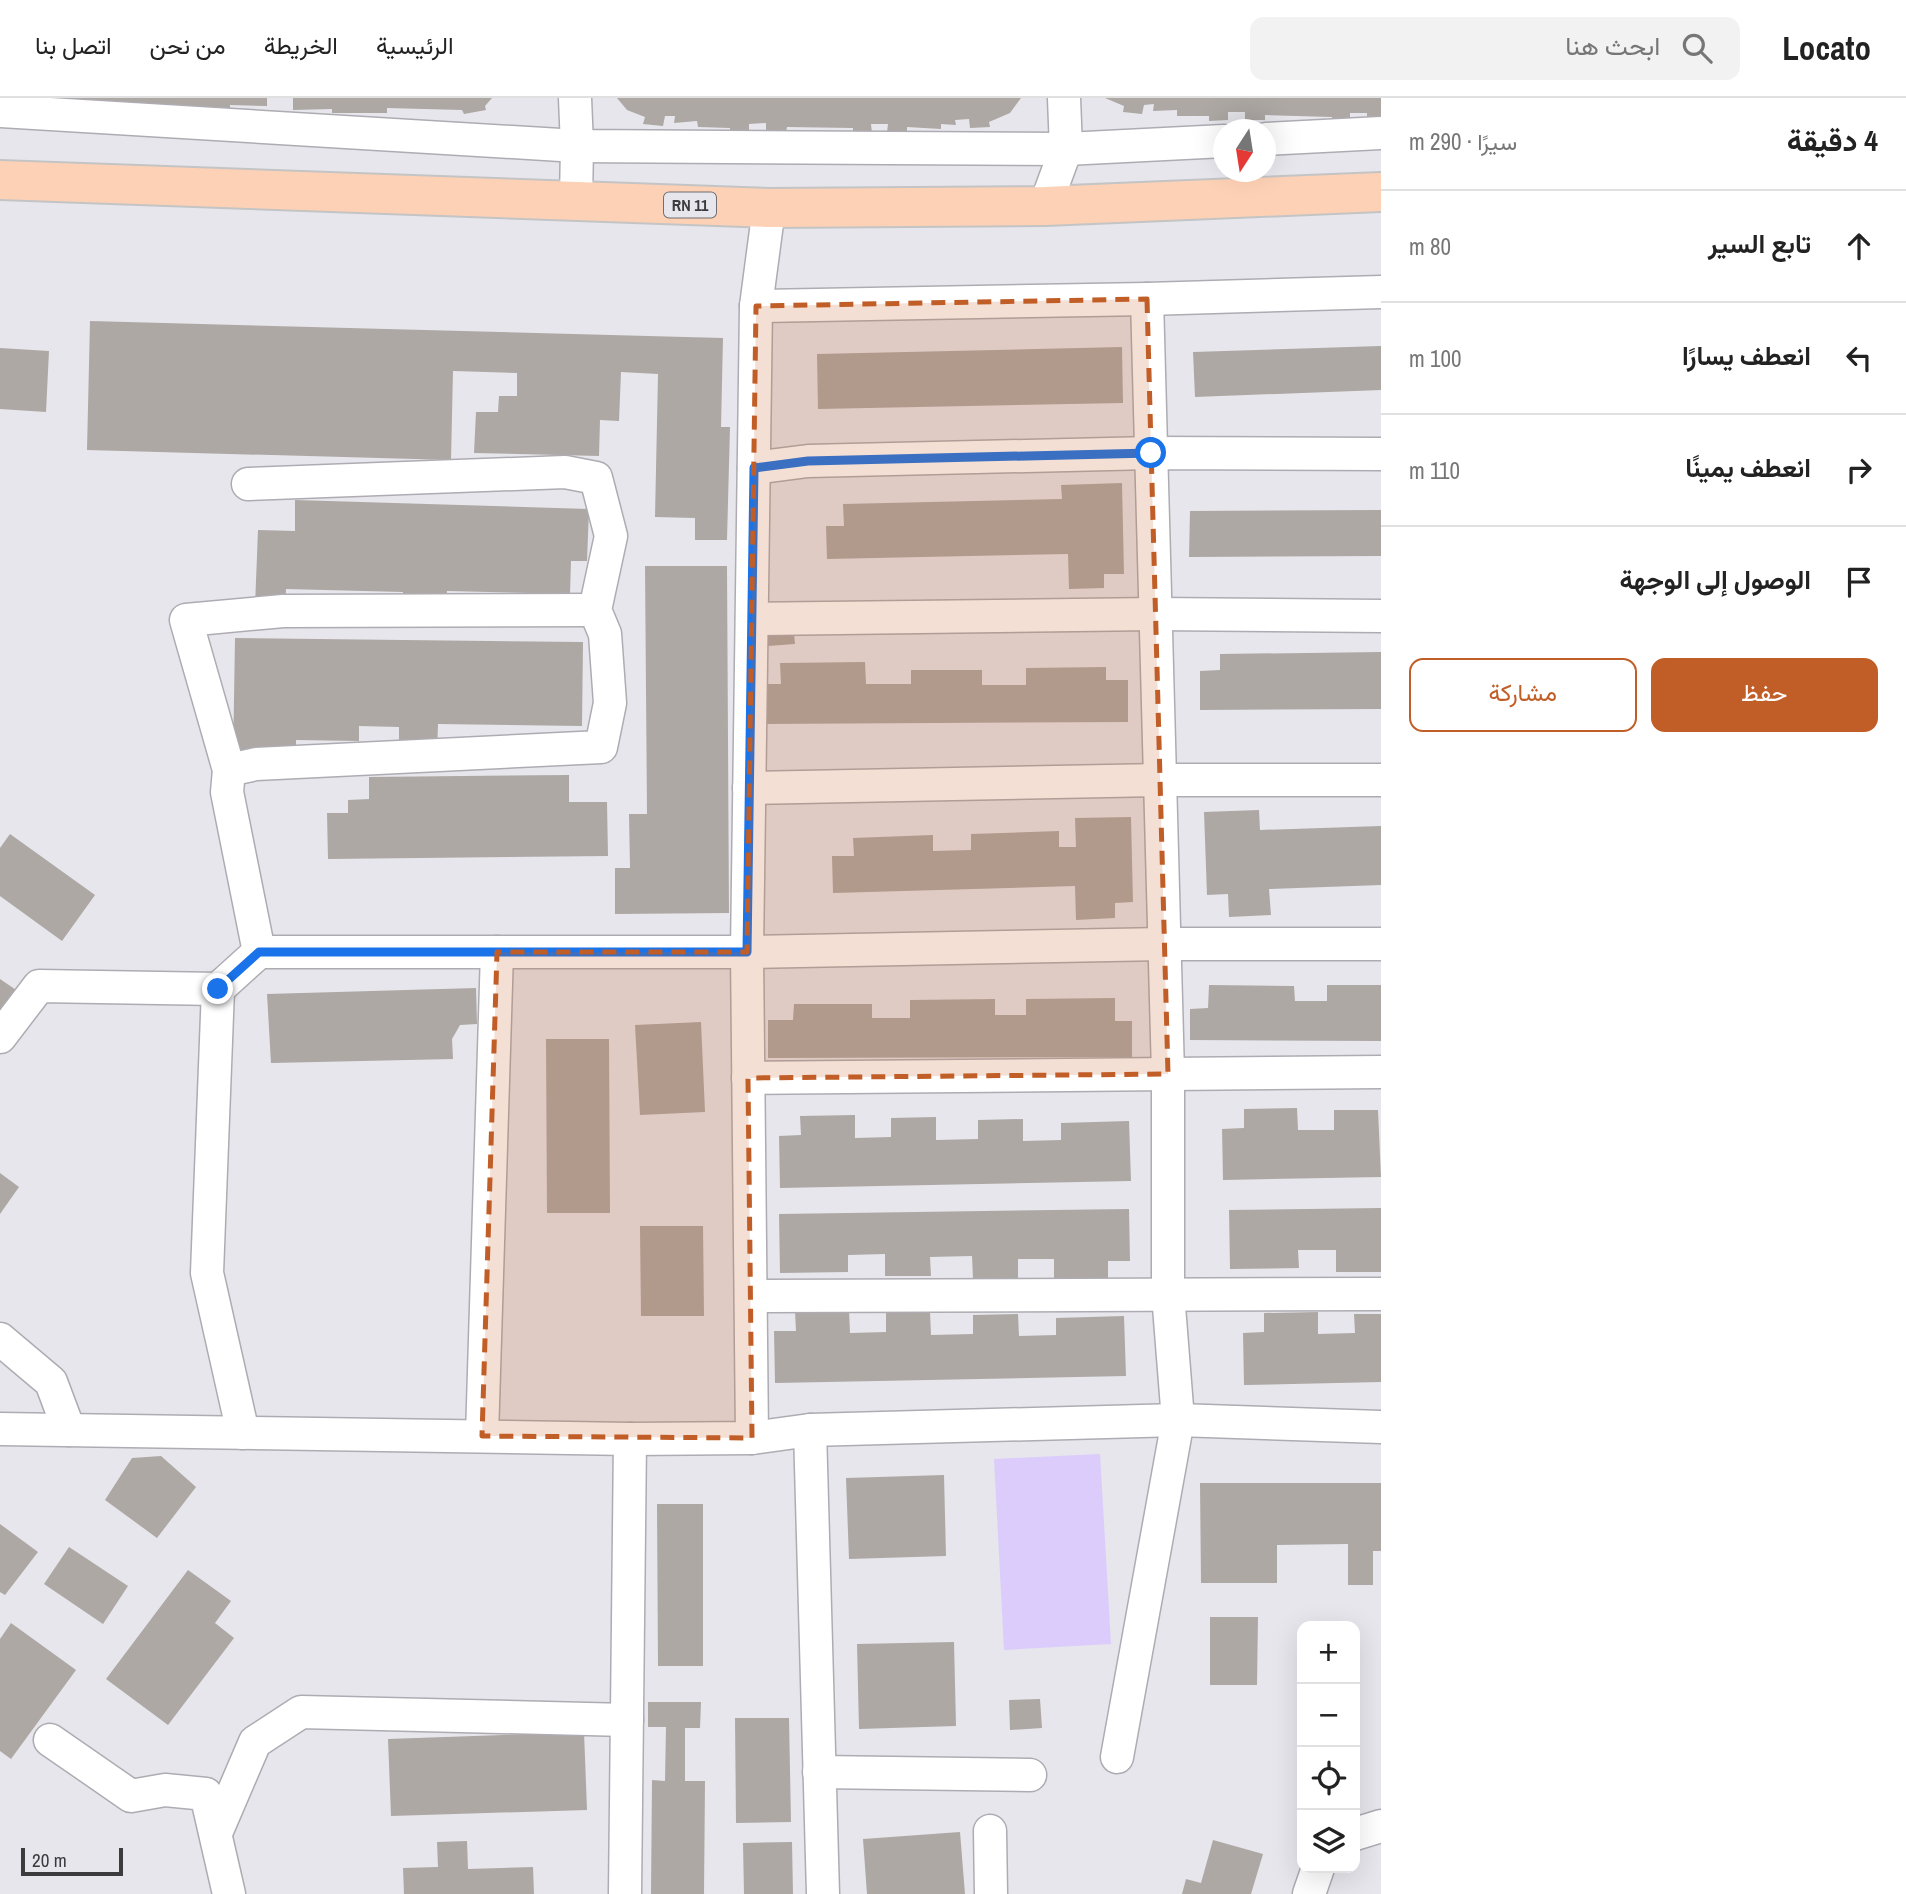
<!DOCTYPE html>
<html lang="ar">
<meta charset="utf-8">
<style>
:root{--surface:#fff;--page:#f2f2f2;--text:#222;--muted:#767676;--line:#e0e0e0;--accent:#c15d26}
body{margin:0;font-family:"Archivo Narrow",Vazirmatn,sans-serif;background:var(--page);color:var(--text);direction:rtl}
.controls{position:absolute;right:21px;bottom:21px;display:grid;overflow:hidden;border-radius:14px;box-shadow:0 7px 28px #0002}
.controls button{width:63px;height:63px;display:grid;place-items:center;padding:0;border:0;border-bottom:2px solid var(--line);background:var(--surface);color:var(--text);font:35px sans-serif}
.compass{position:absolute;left:1213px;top:21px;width:63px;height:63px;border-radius:50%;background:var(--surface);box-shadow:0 7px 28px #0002;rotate:192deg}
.scale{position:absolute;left:21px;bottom:18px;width:102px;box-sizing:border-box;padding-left:7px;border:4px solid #3c3b3d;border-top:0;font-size:19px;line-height:24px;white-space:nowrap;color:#3c3b3d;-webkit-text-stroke:5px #e7e6ec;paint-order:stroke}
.stop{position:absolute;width:21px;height:21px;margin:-16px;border:5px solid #1a73e8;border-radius:50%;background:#fff}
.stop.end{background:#1a73e8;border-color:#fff;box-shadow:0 2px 7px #0008}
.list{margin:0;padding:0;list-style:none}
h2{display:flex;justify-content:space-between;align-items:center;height:91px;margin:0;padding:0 28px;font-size:30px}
h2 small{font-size:23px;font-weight:400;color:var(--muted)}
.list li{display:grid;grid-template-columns:46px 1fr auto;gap:21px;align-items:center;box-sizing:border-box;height:112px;padding:0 28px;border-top:2px solid var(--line)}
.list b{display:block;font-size:26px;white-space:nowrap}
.list em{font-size:23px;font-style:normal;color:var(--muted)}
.actions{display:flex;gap:14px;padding:21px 28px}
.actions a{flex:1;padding:16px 0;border:2px solid var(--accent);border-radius:14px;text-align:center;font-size:24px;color:var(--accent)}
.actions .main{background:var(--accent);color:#fff}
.icon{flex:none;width:38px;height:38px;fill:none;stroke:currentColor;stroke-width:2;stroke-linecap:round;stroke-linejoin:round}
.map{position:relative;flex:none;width:1381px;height:1796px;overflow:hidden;direction:ltr}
header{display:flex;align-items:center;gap:42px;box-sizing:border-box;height:98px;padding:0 35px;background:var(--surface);border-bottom:2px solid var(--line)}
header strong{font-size:33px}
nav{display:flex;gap:38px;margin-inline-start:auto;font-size:24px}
.search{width:490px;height:63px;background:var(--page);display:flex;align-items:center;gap:18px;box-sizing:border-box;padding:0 24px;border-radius:14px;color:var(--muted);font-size:26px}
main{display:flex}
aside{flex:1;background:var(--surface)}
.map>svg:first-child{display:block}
.green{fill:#dbccfc}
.building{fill:#ada8a4}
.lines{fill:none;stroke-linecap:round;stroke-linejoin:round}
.minor-casing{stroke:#aeacb2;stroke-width:35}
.primary-casing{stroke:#c4c4c5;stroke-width:42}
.minor{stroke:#fff;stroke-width:32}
.primary{stroke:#fdd1b5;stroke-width:38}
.route{stroke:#1a73e8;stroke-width:9}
.marked{fill:#c15d26;fill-opacity:0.2;stroke:#c15d26;stroke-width:5;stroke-dasharray:14 9;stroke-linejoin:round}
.labels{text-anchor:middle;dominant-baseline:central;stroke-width:7;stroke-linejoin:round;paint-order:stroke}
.shield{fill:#e7e6ec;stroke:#6f6e72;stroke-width:2}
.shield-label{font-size:16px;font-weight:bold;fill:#3c3b3d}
</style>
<header>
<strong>Locato</strong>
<div class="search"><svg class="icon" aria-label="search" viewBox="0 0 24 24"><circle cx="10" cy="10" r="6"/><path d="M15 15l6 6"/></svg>ابحث هنا</div>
<nav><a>الرئيسية</a><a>الخريطة</a><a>من نحن</a><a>اتصل بنا</a></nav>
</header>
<main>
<aside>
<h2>4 دقيقة<small>سيرًا · 290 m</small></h2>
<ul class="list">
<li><svg class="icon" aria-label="ahead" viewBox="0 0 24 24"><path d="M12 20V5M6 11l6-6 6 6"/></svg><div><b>تابع السير</b></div><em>80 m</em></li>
<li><svg class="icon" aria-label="left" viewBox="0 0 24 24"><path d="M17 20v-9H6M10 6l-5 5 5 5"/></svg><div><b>انعطف يسارًا</b></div><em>100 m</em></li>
<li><svg class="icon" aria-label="right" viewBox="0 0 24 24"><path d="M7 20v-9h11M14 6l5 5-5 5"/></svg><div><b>انعطف يمينًا</b></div><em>110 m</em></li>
<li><svg class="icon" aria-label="arrive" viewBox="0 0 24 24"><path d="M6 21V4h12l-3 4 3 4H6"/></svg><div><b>الوصول إلى الوجهة</b></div></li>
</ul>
<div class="actions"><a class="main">حفظ</a><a>مشاركة</a></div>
</aside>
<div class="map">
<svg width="1381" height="1796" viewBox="0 0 1381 1796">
<rect width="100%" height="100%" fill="#e7e6ec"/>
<polygon class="green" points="1100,1356 1111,1546 1004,1552 994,1361"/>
<g class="building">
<polygon points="71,0 267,0 267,8 230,7 230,11 172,10 173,7 69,5"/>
<polygon points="293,0 492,0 485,8 486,12 464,16 462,12 387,10 387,15 332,15 332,11 293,12"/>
<polygon points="617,0 1021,0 1010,15 989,24 990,29 970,30 969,21 955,22 956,27 941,26 941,31 907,29 907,36 887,35 888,26 871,26 872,35 853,36 853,30 787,29 786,34 766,33 766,25 749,26 749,33 730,34 730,30 698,29 697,23 674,25 675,18 665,18 663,28 643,26 645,19 627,12"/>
<polygon points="1105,0 1381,0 1381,24 1367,23 1367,15 1350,15 1350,23 1332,24 1332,19 1265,17 1265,22 1245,22 1245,14 1228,14 1228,22 1209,23 1209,18 1177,18 1177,12 1153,13 1154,6 1144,7 1142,16 1123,14 1124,8"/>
<polygon points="90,223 723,240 721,329 730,329 727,442 695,442 695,420 655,419 658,276 621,274 619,323 600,322 599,358 474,355 476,314 498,314 499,298 517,298 517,275 453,273 451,362 87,352"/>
<polygon points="1381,248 1381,292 1195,299 1193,254"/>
<polygon points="1122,249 1123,305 818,311 817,256"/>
<polygon points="0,250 49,253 46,314 0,311"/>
<polygon points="1122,385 1124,476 1104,476 1104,490 1069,491 1068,456 827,461 826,428 844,428 843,406 1062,401 1061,387"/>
<polygon points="295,402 589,411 587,463 571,463 570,496 447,493 447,515 403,513 403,494 286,491 285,509 255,508 258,432 295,433"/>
<polygon points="1381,412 1381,458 1189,459 1190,413"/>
<polygon points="645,468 727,468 729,815 615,816 615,770 630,770 629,716 647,716"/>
<polygon points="792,515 795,546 768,548 766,517"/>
<polygon points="235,540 583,544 582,628 438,626 437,655 399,655 399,629 359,628 359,643 296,642 296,662 233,662"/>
<polygon points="1381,554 1381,611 1200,612 1200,573 1220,572 1220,556"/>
<polygon points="865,564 866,586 911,586 911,572 982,572 982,587 1026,587 1026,570 1106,569 1106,582 1128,582 1128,624 762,626 762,586 781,586 780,565"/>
<polygon points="569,677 569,704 607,704 608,758 328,761 327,715 348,715 348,702 369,701 369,679"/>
<polygon points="1259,712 1260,732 1381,728 1381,787 1269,791 1271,817 1229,819 1228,796 1207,797 1204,714"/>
<polygon points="1131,719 1133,804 1115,805 1115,820 1076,822 1075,788 833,795 832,758 854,758 853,740 933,737 933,753 971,752 971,736 1059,733 1059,749 1076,749 1075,720"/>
<polygon points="10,736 95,797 62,843 0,798 0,750"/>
<polygon points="0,881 22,896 0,928"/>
<polygon points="1209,887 1294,888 1295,903 1327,903 1327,887 1381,887 1381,943 1190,942 1190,911 1208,910"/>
<polygon points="476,890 477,926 460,927 452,941 453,961 271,965 267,896"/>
<polygon points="1115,900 1115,923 1132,923 1132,959 768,960 768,922 793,922 794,906 872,906 872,920 910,920 910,902 995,901 995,917 1026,917 1026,901"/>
<polygon points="701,924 705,1014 640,1017 635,927"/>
<polygon points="546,941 609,941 610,1115 547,1115"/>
<polygon points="1297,1010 1298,1032 1334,1032 1334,1012 1378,1012 1381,1079 1223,1082 1222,1031 1244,1030 1244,1011"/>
<polygon points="855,1017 855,1040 891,1039 891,1020 936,1019 936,1042 978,1041 978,1022 1023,1021 1023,1043 1061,1042 1061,1025 1129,1023 1131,1083 780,1090 779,1038 801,1037 800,1018"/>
<polygon points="0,1075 19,1089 0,1116"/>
<polygon points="1381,1110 1381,1174 1336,1174 1336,1152 1298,1152 1299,1170 1230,1171 1229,1112"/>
<polygon points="1129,1111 1130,1163 1108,1163 1108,1183 1054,1183 1054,1161 1018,1161 1018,1180 973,1181 972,1158 930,1159 931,1178 885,1178 885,1156 848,1157 848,1174 780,1175 779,1116"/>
<polygon points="640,1128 703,1128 704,1218 641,1218"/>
<polygon points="849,1212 850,1235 886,1234 886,1214 930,1214 931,1237 973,1236 973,1217 1018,1216 1019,1238 1056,1237 1056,1220 1124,1218 1126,1278 775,1285 774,1233 796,1233 795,1213"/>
<polygon points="1318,1214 1318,1236 1355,1235 1354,1216 1381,1216 1381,1284 1244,1287 1243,1235 1264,1234 1264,1215"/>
<polygon points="161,1358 196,1389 157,1440 105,1402 132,1360"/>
<polygon points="944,1377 946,1458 849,1461 846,1380"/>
<polygon points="1200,1385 1381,1385 1381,1453 1373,1453 1373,1487 1348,1487 1348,1446 1277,1447 1277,1485 1201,1485"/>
<polygon points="657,1406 703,1406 703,1568 658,1568"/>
<polygon points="0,1426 38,1454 5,1497 0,1494"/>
<polygon points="69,1449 128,1488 103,1526 44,1486"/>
<polygon points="188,1472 231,1503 215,1525 234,1540 168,1627 106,1581"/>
<polygon points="1210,1519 1258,1519 1257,1587 1210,1587"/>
<polygon points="11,1525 76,1572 11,1661 0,1653 0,1541"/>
<polygon points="954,1544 956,1628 859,1631 857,1546"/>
<polygon points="1040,1601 1042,1630 1010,1632 1009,1602"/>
<polygon points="648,1604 701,1604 700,1630 685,1630 685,1683 705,1683 704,1796 651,1796 652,1682 665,1683 666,1629 648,1629"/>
<polygon points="735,1620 789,1620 791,1724 736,1725"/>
<polygon points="584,1634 587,1712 391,1718 388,1641"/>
<polygon points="960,1734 965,1796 867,1796 863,1741"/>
<polygon points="1213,1742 1263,1756 1251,1796 1182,1796 1186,1781 1201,1785"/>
<polygon points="467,1743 468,1771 533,1769 534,1796 404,1796 403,1770 438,1769 437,1744"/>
<polygon points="792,1744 793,1796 744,1796 743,1745"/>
</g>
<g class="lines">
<defs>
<g id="minor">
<polyline points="575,0 577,48 576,102"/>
<polyline points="0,13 577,48 1066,51 1224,43"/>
<polyline points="1266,41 1381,35"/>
<polyline points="1045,108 1066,51 1064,0"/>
<polyline points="756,208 1147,201 1381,194"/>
<polyline points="754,370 808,363 1151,355 1381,356"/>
<polyline points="752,521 1155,516 1381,518"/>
<polyline points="229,672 256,666 601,649 610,605 605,536 595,512 611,438 596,380 565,374 248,386"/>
<polyline points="749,690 1160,682 1381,682"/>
<polyline points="259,854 747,854 1164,846 1381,846"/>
<polyline points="218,891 207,1175 243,1335"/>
<polyline points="0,939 39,888 218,891 259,854 227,694 229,672 186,522 283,513 595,512"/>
<polyline points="748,980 1381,974"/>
<polyline points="752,1198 1381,1196"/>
<polyline points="0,1241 51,1284 69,1332"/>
<polyline points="0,1331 630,1341 752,1340 810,1332 1178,1322 1381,1329"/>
<polyline points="810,1332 823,1796"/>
<polyline points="482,1338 497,854"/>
<polyline points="752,1340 747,854 756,208 769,110"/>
<polyline points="50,1642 131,1698 165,1692 206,1696 229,1796"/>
<polyline points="1117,1659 1178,1322 1168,1196 1168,976 1147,201"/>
<polyline points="819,1674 1030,1677"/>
<polyline points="990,1733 991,1796"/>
<polyline points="216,1735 255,1644 301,1614 627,1622"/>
<polyline points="1355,1736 1381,1728"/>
<polyline points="625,1796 630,1341"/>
<polyline points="1309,1796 1318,1770"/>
</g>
<polyline id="primary" points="0,82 769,110 1045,108 1381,94"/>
</defs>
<use href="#minor" class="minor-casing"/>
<use href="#primary" class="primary-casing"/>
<use href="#minor" class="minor"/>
<use href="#primary" class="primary"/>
</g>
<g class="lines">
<polyline class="route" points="218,891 259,854 747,854 754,370 808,363 1151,355"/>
</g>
<path class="marked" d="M1147 201 1168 976 748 980 752 1340 482 1338 497 854H747L756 208Z"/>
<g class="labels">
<rect class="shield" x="664" y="94.5" width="52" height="25" rx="5"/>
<g class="shield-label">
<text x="690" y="107">RN 11</text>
</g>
</g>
</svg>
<div class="controls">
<button>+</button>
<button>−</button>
<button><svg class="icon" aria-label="locate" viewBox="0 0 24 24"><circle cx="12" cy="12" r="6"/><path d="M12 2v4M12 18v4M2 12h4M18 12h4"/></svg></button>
<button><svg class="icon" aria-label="layers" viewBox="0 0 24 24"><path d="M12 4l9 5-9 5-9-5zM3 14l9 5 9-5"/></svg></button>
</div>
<svg class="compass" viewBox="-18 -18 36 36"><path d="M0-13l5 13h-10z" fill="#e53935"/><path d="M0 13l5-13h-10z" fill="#767676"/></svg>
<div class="scale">20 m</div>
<div class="stop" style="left:1151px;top:355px"></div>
<div class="stop end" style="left:218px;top:891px"></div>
</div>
</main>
